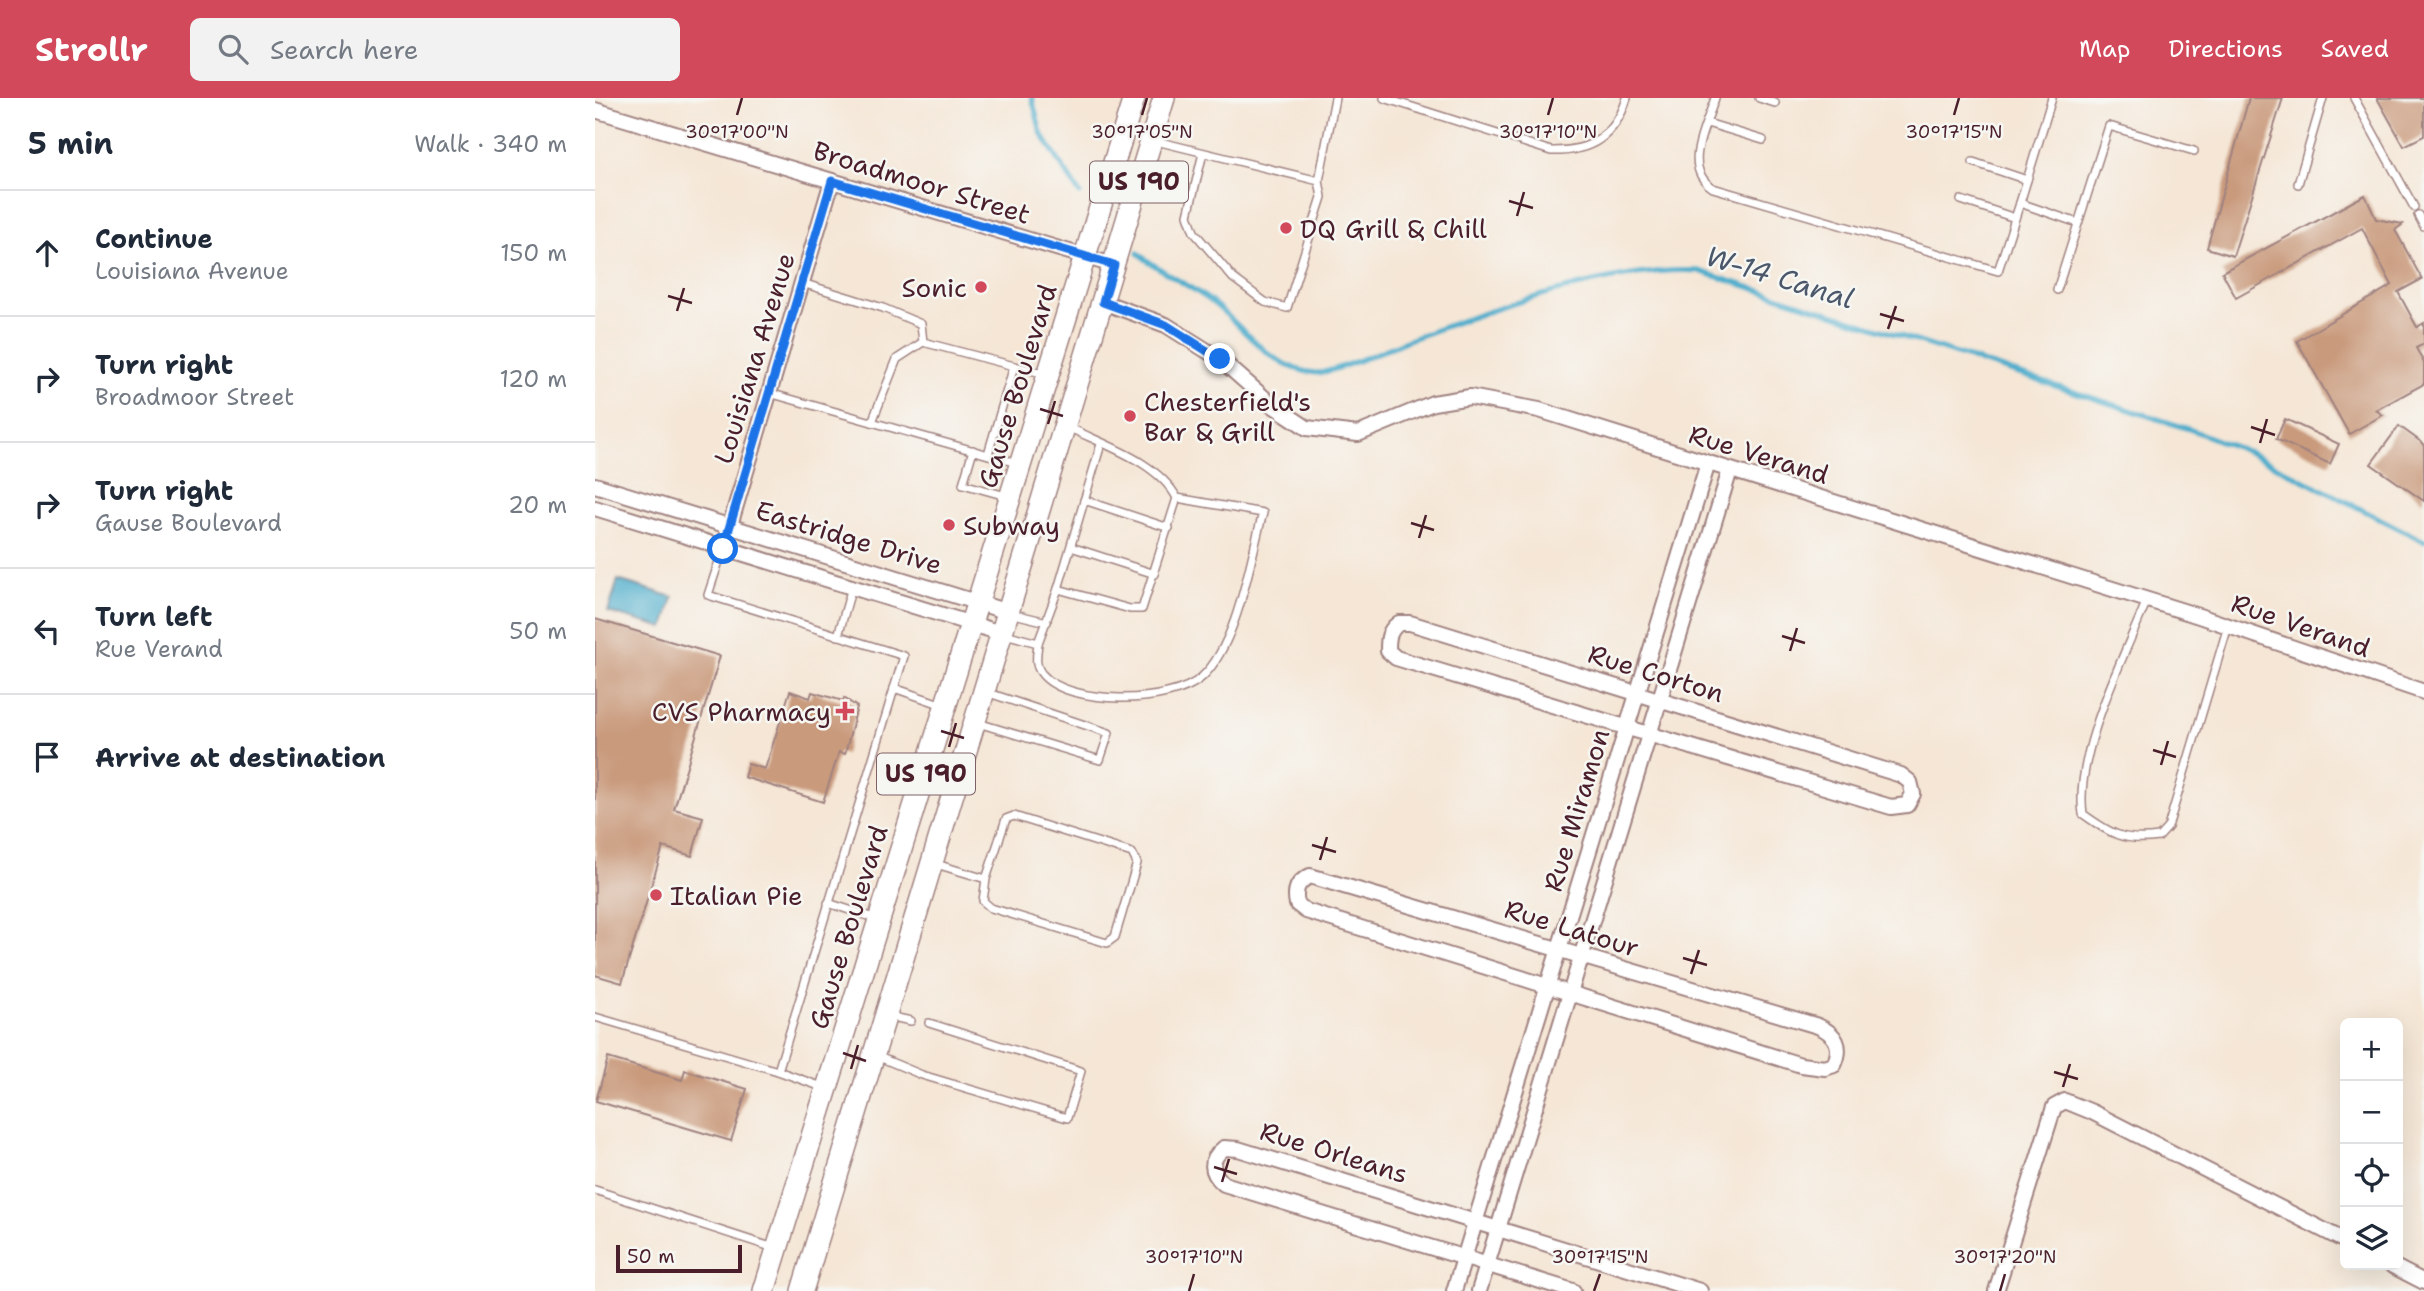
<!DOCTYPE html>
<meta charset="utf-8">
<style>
:root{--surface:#fff;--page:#f2f2f3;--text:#1f2937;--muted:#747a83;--line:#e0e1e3;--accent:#d1495b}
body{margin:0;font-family:"Shantell Sans",sans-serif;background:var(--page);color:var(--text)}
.controls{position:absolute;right:21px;bottom:21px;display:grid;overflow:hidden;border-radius:10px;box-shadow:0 7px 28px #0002}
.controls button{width:63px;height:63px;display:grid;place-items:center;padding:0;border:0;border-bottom:2px solid var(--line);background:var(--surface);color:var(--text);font:35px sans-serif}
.scale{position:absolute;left:21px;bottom:18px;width:126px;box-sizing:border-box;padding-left:7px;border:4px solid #4a1f2b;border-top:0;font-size:19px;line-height:24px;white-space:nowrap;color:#4a1f2b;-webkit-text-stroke:5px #f6f6f2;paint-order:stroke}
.stop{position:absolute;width:21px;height:21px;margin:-16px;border:5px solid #1a73e8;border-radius:50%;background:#fff}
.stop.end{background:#1a73e8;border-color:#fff;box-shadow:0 2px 7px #0008}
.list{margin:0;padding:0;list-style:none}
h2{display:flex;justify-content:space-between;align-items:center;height:91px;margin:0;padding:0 28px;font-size:30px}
h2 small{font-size:23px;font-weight:400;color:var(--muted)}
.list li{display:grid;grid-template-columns:46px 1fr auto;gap:21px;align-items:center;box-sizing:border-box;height:126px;padding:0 28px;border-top:2px solid var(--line)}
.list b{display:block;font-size:26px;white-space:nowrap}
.list p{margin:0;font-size:23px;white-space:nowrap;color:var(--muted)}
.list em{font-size:23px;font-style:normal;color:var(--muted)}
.icon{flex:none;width:38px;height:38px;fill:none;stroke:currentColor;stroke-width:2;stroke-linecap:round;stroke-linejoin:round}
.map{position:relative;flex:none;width:1829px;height:1193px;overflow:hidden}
header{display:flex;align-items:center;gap:42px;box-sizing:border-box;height:98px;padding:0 35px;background:var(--accent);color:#fff}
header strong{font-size:33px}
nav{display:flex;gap:38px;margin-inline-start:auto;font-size:24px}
.search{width:490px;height:63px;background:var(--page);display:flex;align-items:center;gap:18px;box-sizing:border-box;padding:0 24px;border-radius:10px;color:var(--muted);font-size:26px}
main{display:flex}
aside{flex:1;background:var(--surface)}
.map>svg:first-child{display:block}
.water{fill:#4dadcc;stroke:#4c667c;stroke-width:2}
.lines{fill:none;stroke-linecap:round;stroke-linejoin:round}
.stream{stroke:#4dadcc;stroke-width:5}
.building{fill:#c99a7b}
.service-casing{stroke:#a08280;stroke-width:10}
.minor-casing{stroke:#a08280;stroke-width:18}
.primary-casing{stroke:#a08280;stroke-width:24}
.service{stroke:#fff;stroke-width:7}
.minor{stroke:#fff;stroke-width:14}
.primary{stroke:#fff;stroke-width:21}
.route{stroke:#1a73e8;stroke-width:9}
.ticks{fill:none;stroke:#4a1f2b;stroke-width:2.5}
.poi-dot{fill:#d1495b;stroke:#f6f6f2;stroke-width:2.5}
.labels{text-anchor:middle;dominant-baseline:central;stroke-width:5;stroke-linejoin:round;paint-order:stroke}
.shield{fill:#f6f6f2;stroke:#7e6067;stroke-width:2}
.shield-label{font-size:24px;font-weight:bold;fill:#4a1f2b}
.street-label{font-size:26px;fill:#4a1f2b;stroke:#f6f6f2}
.poi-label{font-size:26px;fill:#4a1f2b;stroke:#f6f6f2;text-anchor:start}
.water-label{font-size:28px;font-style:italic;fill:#4b586b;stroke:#f6f6f2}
.ticks-label{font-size:18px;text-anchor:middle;fill:#4a1f2b;stroke:#f6f6f2;stroke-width:5;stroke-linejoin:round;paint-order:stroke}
</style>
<header>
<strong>Strollr</strong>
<div class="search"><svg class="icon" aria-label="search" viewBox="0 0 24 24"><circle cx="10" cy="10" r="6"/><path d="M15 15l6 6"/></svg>Search here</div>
<nav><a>Map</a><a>Directions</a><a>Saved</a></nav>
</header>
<main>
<aside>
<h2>5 min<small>Walk · 340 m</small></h2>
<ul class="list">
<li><svg class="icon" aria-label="ahead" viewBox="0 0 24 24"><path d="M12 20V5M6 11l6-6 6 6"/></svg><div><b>Continue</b><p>Louisiana Avenue</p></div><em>150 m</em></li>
<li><svg class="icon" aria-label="right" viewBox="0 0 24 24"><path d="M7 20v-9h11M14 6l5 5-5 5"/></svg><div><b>Turn right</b><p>Broadmoor Street</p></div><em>120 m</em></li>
<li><svg class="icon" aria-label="right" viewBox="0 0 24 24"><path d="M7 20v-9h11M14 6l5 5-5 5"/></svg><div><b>Turn right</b><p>Gause Boulevard</p></div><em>20 m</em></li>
<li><svg class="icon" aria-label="left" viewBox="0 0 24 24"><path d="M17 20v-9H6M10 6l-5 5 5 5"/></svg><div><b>Turn left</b><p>Rue Verand</p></div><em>50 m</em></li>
<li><svg class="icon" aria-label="arrive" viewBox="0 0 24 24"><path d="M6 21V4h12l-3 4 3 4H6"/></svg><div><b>Arrive at destination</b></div></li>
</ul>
</aside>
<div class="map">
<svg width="1829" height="1193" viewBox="0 0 1829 1193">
<rect width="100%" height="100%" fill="#f6f6f2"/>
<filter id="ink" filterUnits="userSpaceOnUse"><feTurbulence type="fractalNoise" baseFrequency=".0143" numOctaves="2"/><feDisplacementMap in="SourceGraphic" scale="14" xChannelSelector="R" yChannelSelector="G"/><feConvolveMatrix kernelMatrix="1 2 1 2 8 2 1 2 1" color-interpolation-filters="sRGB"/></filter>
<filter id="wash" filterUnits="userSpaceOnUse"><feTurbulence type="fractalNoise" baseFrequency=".00686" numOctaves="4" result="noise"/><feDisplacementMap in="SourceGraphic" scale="28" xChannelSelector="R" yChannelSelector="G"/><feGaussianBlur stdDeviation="1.57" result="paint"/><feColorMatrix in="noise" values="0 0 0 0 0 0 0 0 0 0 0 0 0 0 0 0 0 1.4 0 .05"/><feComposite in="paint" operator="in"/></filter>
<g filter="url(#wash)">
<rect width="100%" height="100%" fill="#f5e6d5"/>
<polygon class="water" points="23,482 78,499 69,530 13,514"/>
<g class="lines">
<g class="stream">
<polyline points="437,0 446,35 485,96"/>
<path d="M543 155C566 175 594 186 618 205 650 230 676 272 721 275 737 276 798 248 816 241 896 211 1021 168 1104 173L1594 331 1651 353 1829 443"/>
</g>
</g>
<g id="blocks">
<g class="building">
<polygon points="1654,0 1688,0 1638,158 1612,150"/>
<polygon points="1782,0 1829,0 1829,38 1809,48"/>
<polygon points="1770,97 1781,121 1808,126 1800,132 1827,181 1803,194 1822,229 1829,225 1829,246 1821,250 1829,265 1829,286 1781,312 1788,317 1754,336 1702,243 1797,187 1767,130 1641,200 1627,174"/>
<polygon points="1690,321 1744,346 1735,366 1681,341"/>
<polygon points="1804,328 1829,346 1829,403 1776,366"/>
<polygon points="0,521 125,558 79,711 108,719 97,758 68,749 27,885 0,877"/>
<polygon points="195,593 215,600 217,594 248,603 249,600 262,609 250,656 244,654 228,704 149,679 153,666 170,671"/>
<polygon points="13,960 87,982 90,972 152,991 136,1043 1,1003"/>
</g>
</g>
</g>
<g filter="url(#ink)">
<use href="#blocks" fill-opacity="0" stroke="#a08280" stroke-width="2"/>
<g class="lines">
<defs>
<g id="service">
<path d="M789 0 956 53C995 54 1020 39 1032 0"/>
<path d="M1120 0C1111 29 1086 70 1118 90L1403 173 1425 105 1483 125"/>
<polyline points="1164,0 1180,5"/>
<polyline points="1759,0 1819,109"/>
<polyline points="1112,25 1168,42"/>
<polyline points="557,42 724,83 727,99 692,210 670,204 638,180 599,134 593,117 608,55"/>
<polyline points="1378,64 1432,82"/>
<polyline points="724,83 740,0"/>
<polyline points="1703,86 1728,0"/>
<polyline points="1366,102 1420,120"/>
<polyline points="1425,105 1457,0"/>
<polyline points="1823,117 1829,128"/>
<polyline points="207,185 288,210 326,226 328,244 419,268"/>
<polyline points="1462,192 1514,28 1599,53"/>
<polyline points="174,295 422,365"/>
<polyline points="277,324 302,261 328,244"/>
<polyline points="378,352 368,386 411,398"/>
<polyline points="393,356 419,268 451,276"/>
<polyline points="489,402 574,430"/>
<polyline points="476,449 560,476"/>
<polyline points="128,451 113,497 309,558 183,973"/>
<path d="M463 491 535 511H547L582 400C562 363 509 347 473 329"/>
<path d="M1552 502C1529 559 1479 656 1488 716 1516 736 1528 744 1564 739L1573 729 1633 528"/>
<polyline points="415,515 452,524"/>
<path d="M410 536 443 545C442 556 439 567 447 576 473 608 577 607 607 579 643 546 655 461 668 415L582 400"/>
<polyline points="243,538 257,489"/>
<polyline points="443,545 463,491 506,346"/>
<polyline points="299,590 348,607"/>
<polyline points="383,625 505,662 514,635 391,594"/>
<polyline points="341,766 391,781 388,803 396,810 512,845 520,839 542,765 537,755 419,718 411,721 391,781"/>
<polyline points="233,805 282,821"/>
<polyline points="293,918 316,923"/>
<polyline points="0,919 183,973 230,990"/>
<polyline points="279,957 327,977 472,1020 486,973 334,925"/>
<polyline points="0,1092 179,1150"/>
</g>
<g id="minor">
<polyline points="0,12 518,167"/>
<polyline points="508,204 571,227 625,261 676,306 712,330 763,336 838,305 875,299 944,312 1604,518 1829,594"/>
<polyline points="0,387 413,514"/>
<polyline points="0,410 406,535"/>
<polyline points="128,451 237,83"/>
<path d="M804 525H815L1306 677 1315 684 1318 696 1312 707 1296 709 801 560 793 553C793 541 793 533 804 525Z"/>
<path d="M715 778 1223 928C1241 936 1248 948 1239 967L1230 970 1206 967 711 813 702 806C699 792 702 784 715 778Z"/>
<polyline points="1796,1167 1829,1184"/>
<polyline points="859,1193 1113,365"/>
<polyline points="884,1193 1135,372"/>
<path d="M978 1193 629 1086C615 1074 614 1062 629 1050L643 1051 1105 1193"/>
<polyline points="1401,1193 1459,1009 1470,1003 1497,1014 1750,1143"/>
</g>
<g id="primary">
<polyline points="169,1193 539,0"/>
<polyline points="207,1193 569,0"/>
</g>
</defs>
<use href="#service" class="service-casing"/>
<use href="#minor" class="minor-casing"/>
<use href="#primary" class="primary-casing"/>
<use href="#service" class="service"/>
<use href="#minor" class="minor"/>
<use href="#primary" class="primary"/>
</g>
</g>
<g class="lines" filter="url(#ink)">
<polyline class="route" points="128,451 237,83 519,167 508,204 571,227 625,261"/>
</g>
<path class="ticks" d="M142 17 147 0M547 17 552 0M953 17 958 0M1359 17 1364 0M914 103 938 110M922 118 929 94M73 198 97 205M82 213 89 190M1285 216 1309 223M1293 231 1301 208M445 311 468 318M453 326 460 303M1656 329 1680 337M1665 345 1672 321M816 425 839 432M824 440 831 417M1187 538 1210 545M1195 553 1202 530M346 633 369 640M354 649 361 625M1558 652 1581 659M1566 667 1573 643M717 747 741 754M725 762 732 739M1088 860 1112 867M1096 876 1104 852M248 955 271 963M256 971 263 947M1459 974 1483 981M1468 989 1475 966M619 1069 642 1076M627 1084 634 1061M594 1193 599 1176M999 1193 1005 1176M1405 1193 1410 1176"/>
<g class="poi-dot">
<circle cx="691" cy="130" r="7"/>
<circle cx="386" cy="189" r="7"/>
<circle cx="535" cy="318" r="7"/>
<circle cx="354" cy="427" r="7"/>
<path d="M246.5 602.5h7v7h7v7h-7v7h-7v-7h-7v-7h7z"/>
<circle cx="61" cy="797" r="7"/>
</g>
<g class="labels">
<g class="shield">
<rect x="495" y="63.5" width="98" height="41" rx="5"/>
<rect x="282" y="655.5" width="98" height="41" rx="5"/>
</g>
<g class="shield-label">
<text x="544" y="84">US 190</text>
<text x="331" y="676">US 190</text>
</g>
<g class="street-label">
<text transform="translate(327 84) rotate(17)">Broadmoor Street</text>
<text transform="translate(159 260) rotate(-73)">Louisiana Avenue</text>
<text transform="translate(422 288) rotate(-73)">Gause Boulevard</text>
<text transform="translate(1164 356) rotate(17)">Rue Verand</text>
<text transform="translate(254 439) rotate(17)">Eastridge Drive</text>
<text transform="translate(1706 527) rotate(19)">Rue Verand</text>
<text transform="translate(1061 575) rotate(17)">Rue Corton</text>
<text transform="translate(981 712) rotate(-73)">Rue Miramon</text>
<text transform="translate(253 829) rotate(-73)">Gause Boulevard</text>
<text transform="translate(977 830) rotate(17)">Rue Latour</text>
<text transform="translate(739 1054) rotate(17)">Rue Orleans</text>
</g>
<g class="poi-label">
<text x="705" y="130">DQ Grill &amp; Chill</text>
<text x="372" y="189" text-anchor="end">Sonic</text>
<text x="549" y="303">Chesterfield's<tspan x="549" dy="30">Bar &amp; Grill</tspan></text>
<text x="368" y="427">Subway</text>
<text x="236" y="613" text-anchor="end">CVS Pharmacy</text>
<text x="75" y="797">Italian Pie</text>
</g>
<g class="water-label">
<text transform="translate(1185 179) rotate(17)">W-14 Canal</text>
</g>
</g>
<g class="ticks-label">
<text x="142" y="40">30°17'00"N</text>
<text x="547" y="40">30°17'05"N</text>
<text x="953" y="40">30°17'10"N</text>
<text x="1359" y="40">30°17'15"N</text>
<text x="599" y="1165">30°17'10"N</text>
<text x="1005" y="1165">30°17'15"N</text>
<text x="1410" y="1165">30°17'20"N</text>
</g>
</svg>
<div class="controls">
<button>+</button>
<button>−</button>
<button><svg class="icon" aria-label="locate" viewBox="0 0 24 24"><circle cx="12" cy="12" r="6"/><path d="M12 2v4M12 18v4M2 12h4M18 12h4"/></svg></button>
<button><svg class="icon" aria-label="layers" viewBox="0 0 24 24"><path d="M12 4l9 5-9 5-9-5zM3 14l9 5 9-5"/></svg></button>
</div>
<div class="scale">50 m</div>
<div class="stop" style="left:128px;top:451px"></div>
<div class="stop end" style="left:625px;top:261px"></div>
</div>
</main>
